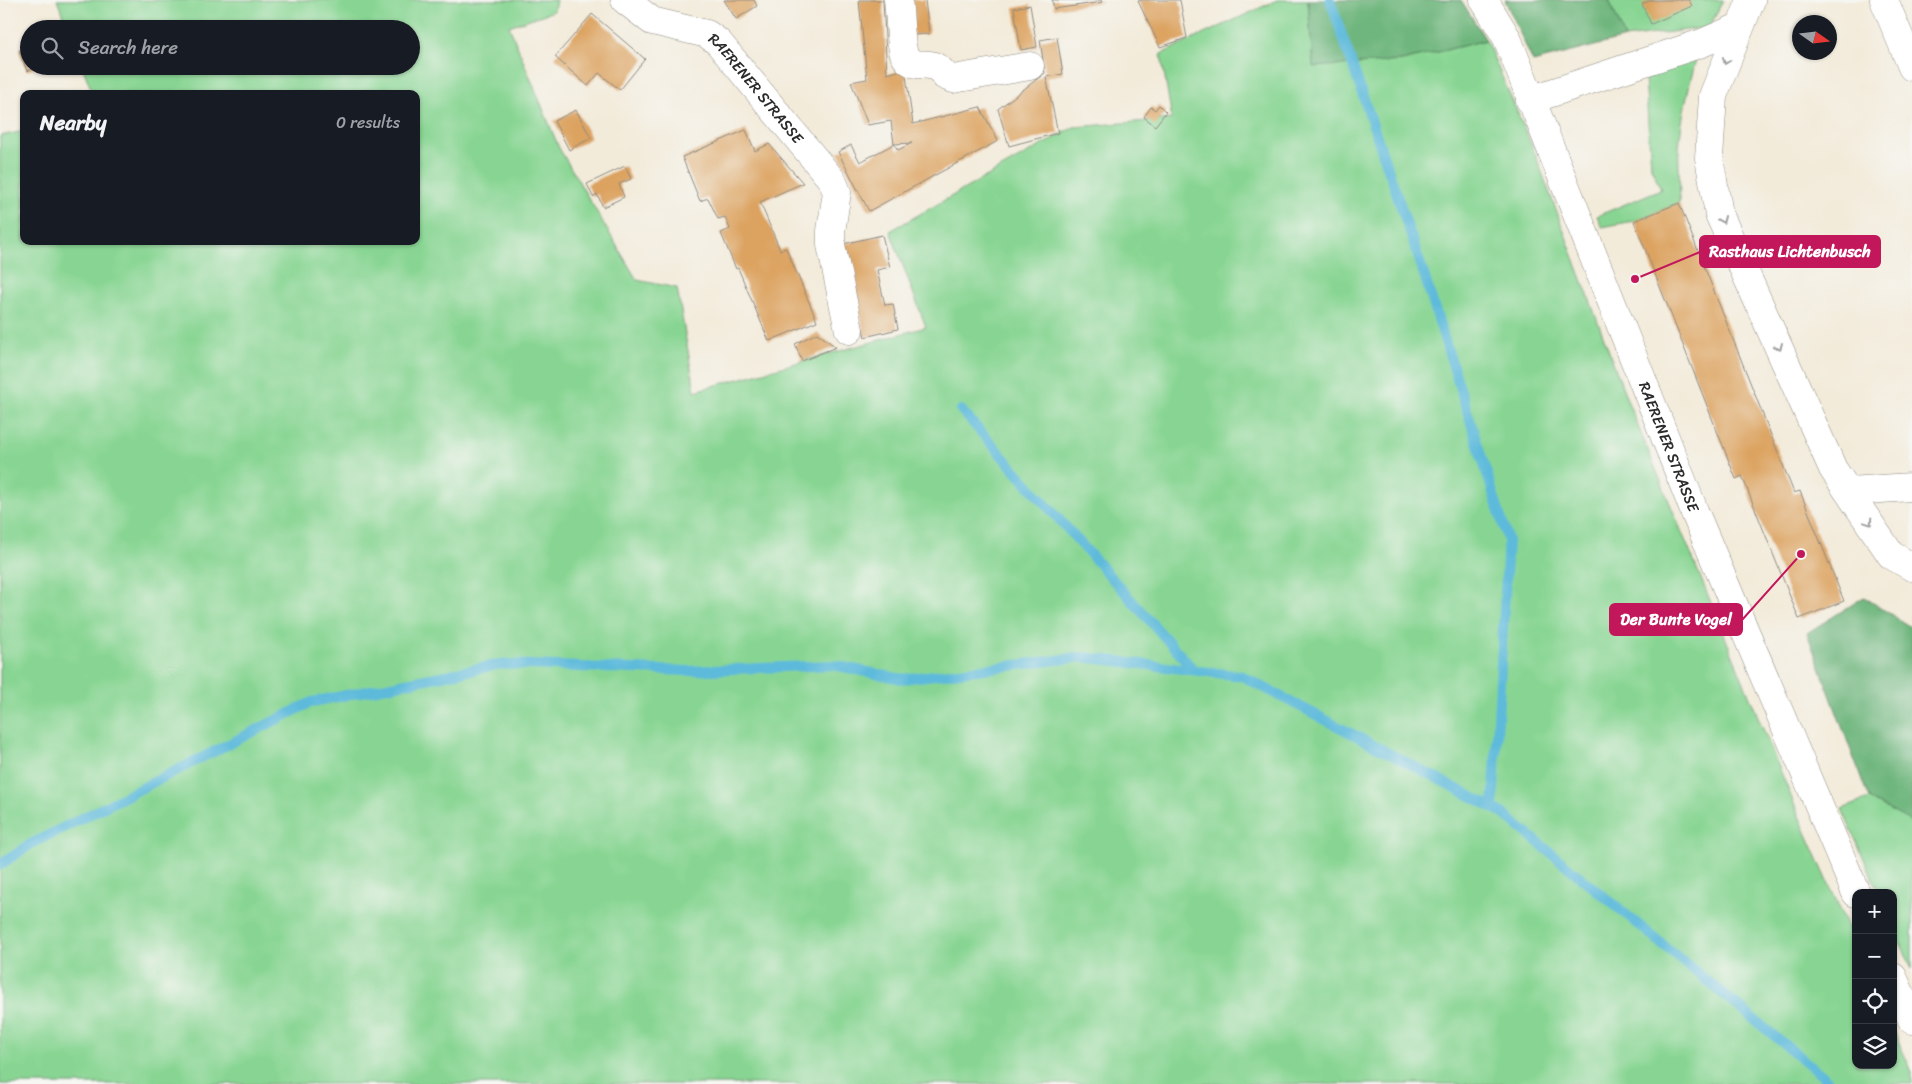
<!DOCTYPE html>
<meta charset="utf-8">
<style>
:root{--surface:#171b24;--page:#242831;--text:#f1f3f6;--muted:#9ea1a6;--line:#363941}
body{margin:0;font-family:Sriracha,sans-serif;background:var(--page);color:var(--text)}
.controls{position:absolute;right:15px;bottom:15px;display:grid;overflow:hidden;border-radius:10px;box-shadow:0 1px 4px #0004}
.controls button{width:45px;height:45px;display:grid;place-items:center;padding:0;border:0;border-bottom:1px solid var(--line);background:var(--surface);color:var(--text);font:25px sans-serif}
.compass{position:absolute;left:1792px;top:15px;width:45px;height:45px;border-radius:50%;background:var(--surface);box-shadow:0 1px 4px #0004;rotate:104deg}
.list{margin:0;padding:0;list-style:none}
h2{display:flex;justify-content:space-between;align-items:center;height:65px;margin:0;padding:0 20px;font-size:21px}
h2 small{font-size:16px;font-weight:400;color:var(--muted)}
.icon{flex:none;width:28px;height:28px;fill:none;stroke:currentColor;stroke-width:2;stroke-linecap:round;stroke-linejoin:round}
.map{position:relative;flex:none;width:1912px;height:1084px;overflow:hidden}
.search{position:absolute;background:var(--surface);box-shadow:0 1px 4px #0004;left:20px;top:20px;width:400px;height:55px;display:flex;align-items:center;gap:12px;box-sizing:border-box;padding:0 18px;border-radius:28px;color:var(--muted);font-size:19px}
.panel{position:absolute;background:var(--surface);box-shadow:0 1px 4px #0004;left:20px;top:90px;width:400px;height:155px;border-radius:10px}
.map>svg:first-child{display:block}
.green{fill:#88d593;stroke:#5a805f}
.forest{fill:#6eb67d;stroke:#4c7054}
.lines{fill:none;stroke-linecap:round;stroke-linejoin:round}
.stream{stroke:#5dbadb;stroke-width:10}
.building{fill:#dca25e}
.minor-casing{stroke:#8f8b82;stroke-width:29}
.minor{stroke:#fff;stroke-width:28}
.oneway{stroke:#a0a0a0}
.labels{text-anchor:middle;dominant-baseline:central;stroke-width:4;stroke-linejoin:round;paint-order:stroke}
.street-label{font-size:15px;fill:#2b2b2b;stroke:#f6f6f2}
.leader{fill:none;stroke:#c2185b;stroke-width:2}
.callout-dot{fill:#c2185b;stroke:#f6f6f2;stroke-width:2}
.callout{fill:#c2185b;stroke:#c2185b;stroke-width:2}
.callout-label{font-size:16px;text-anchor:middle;font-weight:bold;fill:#fff}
</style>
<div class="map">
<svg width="1912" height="1084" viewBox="0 0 1912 1084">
<rect width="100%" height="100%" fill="#f6f6f2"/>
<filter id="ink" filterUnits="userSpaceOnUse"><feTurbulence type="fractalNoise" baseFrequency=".02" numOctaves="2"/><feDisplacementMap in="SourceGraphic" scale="10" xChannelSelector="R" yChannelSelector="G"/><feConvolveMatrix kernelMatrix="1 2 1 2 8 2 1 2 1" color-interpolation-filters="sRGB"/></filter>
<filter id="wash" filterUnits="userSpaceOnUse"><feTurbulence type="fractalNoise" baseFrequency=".0096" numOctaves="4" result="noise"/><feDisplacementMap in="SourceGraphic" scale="20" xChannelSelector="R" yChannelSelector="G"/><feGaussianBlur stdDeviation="1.12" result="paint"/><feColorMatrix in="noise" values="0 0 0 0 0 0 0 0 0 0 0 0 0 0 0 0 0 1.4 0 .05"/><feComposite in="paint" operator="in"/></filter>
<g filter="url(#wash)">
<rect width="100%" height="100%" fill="#f3ebda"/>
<g class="green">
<polygon points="57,0 556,0 554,11 509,26 559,148 637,280 677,288 695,391 926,327 890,231 1074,127 1172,119 1161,54 1277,0 1308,0 1313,66 1402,61 1486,40 1532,146 1628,402 1802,823 1856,945 1856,1065 1893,1065 1893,1029 1912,1072 1912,1084 0,1084 0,136 24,131 24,241 416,241 416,94 93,94 82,66 411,66 411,29 68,29"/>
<polygon points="1609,0 1723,0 1710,27 1625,38"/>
<path d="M1696 59C1688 91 1681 117 1679 150 1678 168 1681 184 1679 203L1634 221 1602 227 1597 216 1661 189 1651 167 1645 78Z"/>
<polygon points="1869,799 1912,822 1912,969 1893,926 1893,893 1879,893 1842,809"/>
</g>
<g class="forest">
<polygon points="1308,0 1461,0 1486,40 1402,61 1313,67"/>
<polygon points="1505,0 1609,0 1625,38 1533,62"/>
<polygon points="1864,597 1912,628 1912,822 1869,799 1807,633"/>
</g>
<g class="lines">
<g class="stream">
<polyline points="1330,0 1420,262 1508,540 1493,808"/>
<polyline points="961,410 1194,670"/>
<polyline points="0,865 31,844 312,702 501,664 687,671 833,665 902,679 1082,657 1242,676 1501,812 1822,1075 1831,1084"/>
</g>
</g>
<g id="blocks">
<g class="building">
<polygon points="724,0 754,0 757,6 736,19"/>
<polygon points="859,0 883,0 887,74 905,69 913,124 980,107 998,141 869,211 838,152 851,145 860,162 894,144 898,150 912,143 894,144 891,121 868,125 851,82 867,79"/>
<polygon points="909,0 925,0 929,34 913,35"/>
<polygon points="1052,0 1101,0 1102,2 1054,9"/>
<polygon points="1143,0 1180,0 1187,38 1160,47 1138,1"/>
<polygon points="1652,0 1689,0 1692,6 1651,24 1642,4"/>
<polygon points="1030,5 1037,47 1021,50 1014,8"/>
<polygon points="592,14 645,59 620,90 599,73 588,86 555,57"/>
<polygon points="1057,37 1063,74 1046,77 1058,133 1009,146 998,109 1045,73 1040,40"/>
<polygon points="29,47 29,66 40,66 27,71 19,50"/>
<polygon points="1159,105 1166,112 1155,126 1144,117 1151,107 1155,110"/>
<polygon points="576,110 591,138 569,150 554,121"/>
<polygon points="746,130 755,151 769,144 803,183 760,202 780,250 786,248 817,321 769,341 738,268 736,269 721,233 730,229 725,217 718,219 708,198 700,201 682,157"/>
<polygon points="625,166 631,179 619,184 624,197 603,207 597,194 593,197 587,184"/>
<polygon points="1679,203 1794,493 1800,491 1844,601 1799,619 1742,476 1736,479 1634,221"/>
<polygon points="882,235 890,267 877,270 885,305 893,304 898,329 865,337 843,244"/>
<polygon points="817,333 836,347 802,361 795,344"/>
</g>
</g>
</g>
<g filter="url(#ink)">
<use href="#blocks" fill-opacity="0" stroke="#8f8b82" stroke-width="1"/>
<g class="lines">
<defs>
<g id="minor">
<path id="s1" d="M625 0 652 21 707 34 718 42 832 180 837 192 831 231V245L849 330"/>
<path d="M898 0C900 13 900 44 904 54 914 75 932 54 945 76L953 79 1030 66"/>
<path id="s2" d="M1484 0 1507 38 1695 513 1856 893"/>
<polyline points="1751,0 1713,96 1709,158 1719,214 1833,469 1891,555 1912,567"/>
<polyline points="1884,0 1912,67"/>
<polyline points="1530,100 1702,43 1739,27"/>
<polyline points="1848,491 1912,487"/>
<polyline points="1893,977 1912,1020"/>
</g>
</defs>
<use href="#minor" class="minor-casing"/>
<use href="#minor" class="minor"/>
</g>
<defs><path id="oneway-chevron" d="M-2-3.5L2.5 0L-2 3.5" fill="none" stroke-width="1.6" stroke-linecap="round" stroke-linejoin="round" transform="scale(1.25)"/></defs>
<g class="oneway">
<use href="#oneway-chevron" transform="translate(1726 61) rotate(111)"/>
<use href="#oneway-chevron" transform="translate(1722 220) rotate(67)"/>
<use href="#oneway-chevron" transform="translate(1779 347) rotate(66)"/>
<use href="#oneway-chevron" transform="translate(1869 522) rotate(56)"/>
</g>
</g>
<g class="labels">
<g class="street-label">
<text stroke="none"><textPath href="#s1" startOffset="164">RAERENER STRASSE</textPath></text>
<text stroke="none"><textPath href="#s2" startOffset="484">RAERENER STRASSE</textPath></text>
</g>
</g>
<path class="leader" d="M1635 279L1700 252M1801 554L1742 620"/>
<g class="callout-dot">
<circle cx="1635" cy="279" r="5"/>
<circle cx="1801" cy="554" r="5"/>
</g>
<g class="callout">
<rect x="1700" y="236" width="180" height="31" rx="5"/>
<rect x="1610" y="604" width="132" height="31" rx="5"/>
</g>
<g class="callout-label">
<text x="1790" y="257">Rasthaus Lichtenbusch</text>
<text x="1676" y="625">Der Bunte Vogel</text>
</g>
</svg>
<div class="controls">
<button>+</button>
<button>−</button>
<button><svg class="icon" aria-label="locate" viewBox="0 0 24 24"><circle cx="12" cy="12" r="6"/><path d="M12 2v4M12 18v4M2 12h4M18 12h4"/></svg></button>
<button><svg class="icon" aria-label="layers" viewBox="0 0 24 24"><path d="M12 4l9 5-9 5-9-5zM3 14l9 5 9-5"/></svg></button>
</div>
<svg class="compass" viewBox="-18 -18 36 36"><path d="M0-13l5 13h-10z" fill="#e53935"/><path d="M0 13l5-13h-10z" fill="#9ea1a6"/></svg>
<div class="search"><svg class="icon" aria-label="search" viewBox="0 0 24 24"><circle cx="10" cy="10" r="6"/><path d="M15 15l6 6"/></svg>Search here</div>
<section class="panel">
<h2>Nearby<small>0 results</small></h2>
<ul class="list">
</ul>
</section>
</div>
